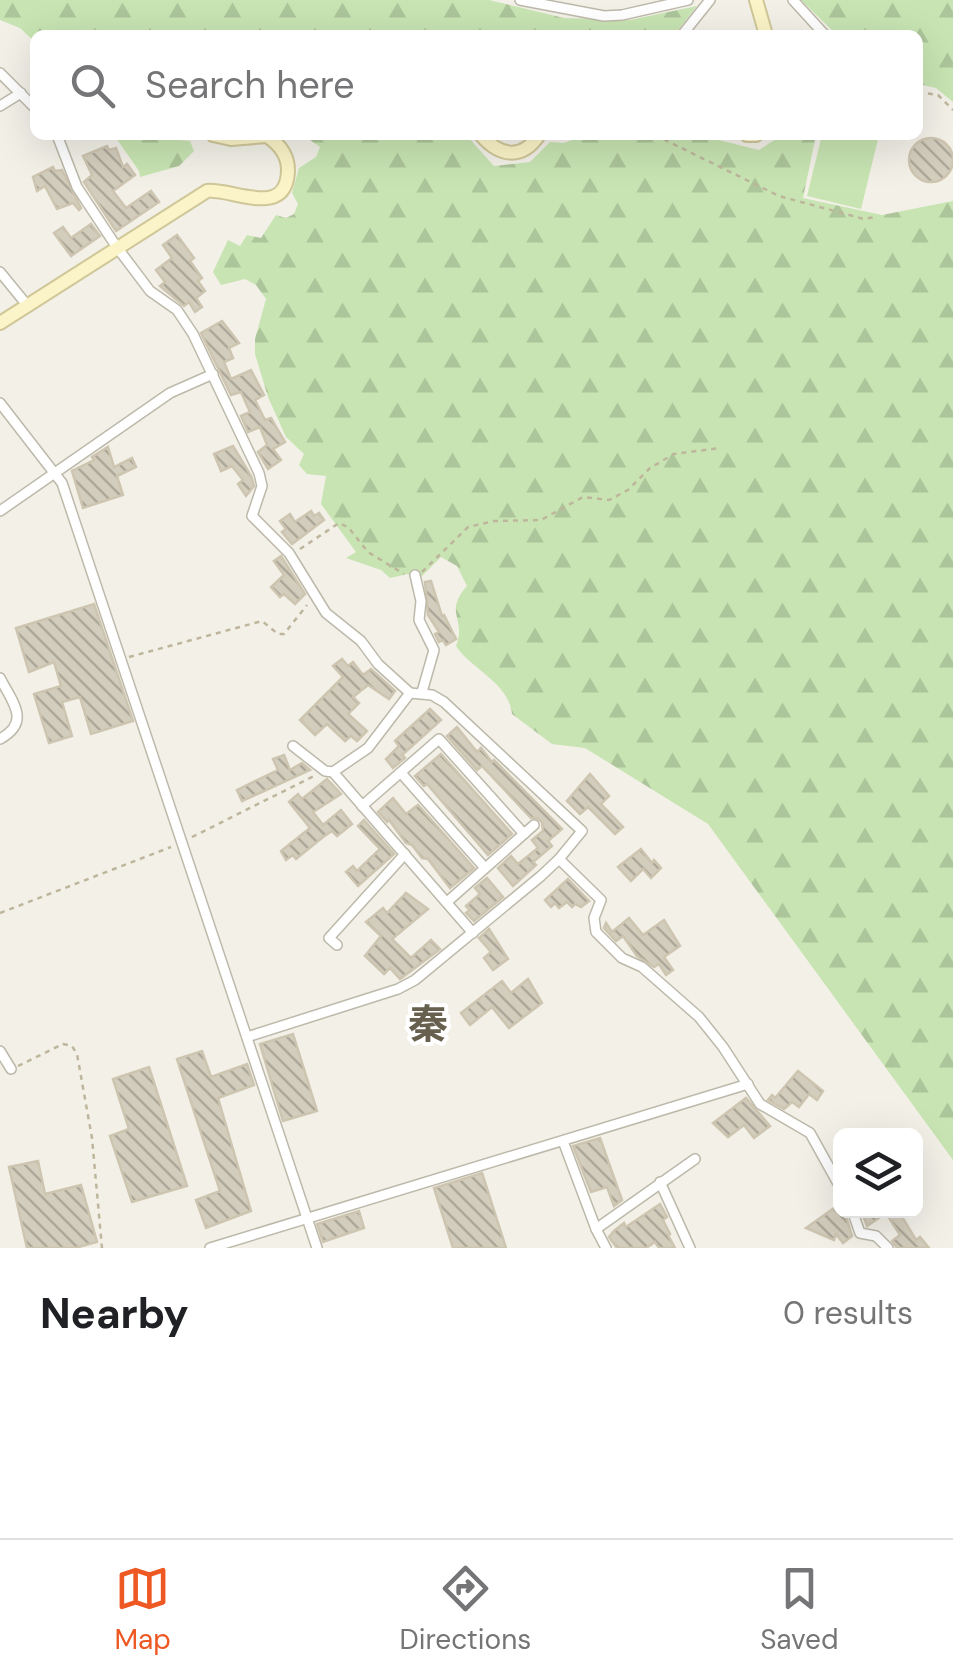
<!DOCTYPE html>
<meta charset="utf-8">
<style>
:root{--surface:#fff;--page:#f2f2f2;--text:#202124;--muted:#757577;--line:#e0e0e0;--accent:#ed5823}
body{margin:0;font-family:"DM Sans","Noto Sans JP",sans-serif;background:var(--page);color:var(--text)}
.controls{position:absolute;right:30px;bottom:30px;display:grid;overflow:hidden;border-radius:15px;box-shadow:0 10px 40px #0002}
.controls button{width:90px;height:90px;display:grid;place-items:center;padding:0;border:0;border-bottom:2px solid var(--line);background:var(--surface);color:var(--text);font:50px sans-serif}
.list{margin:0;padding:0;list-style:none}
h2{display:flex;justify-content:space-between;align-items:center;height:130px;margin:0;padding:0 40px;font-size:42px}
h2 small{font-size:32px;font-weight:400;color:var(--muted)}
.icon{flex:none;width:55px;height:55px;fill:none;stroke:currentColor;stroke-width:2;stroke-linecap:round;stroke-linejoin:round}
.map{position:relative;flex:none;width:953px;height:1248px;overflow:hidden}
.search{position:absolute;background:var(--surface);box-shadow:0 10px 40px #0002;left:30px;right:30px;top:30px;height:110px;display:flex;align-items:center;gap:25px;box-sizing:border-box;padding:0 35px;border-radius:15px;color:var(--muted);font-size:38px}
.sheet{height:290px;background:var(--surface)}
nav{display:flex;justify-content:space-around;align-items:center;box-sizing:border-box;height:140px;border-top:2px solid var(--line);background:var(--surface);font-size:28px;color:var(--muted)}
nav a{display:grid;justify-items:center;gap:5px}
nav .on{color:var(--accent)}
.map>svg:first-child{display:block}
.grass{fill:#c8e4b2}
.forest{fill:url(#forest-firs)}
.building{fill:url(#building-back-hatch);stroke:#cec5b1;stroke-width:2.5}
.lines{fill:none;stroke-linecap:round;stroke-linejoin:round}
.street-casing{stroke:#bdb9aa;stroke-width:12}
.secondary-casing{stroke:#d0c799;stroke-width:16}
.path{stroke:#beb69c;stroke-width:2.5;stroke-dasharray:5 5;stroke-linecap:butt}
.street{stroke:#fff;stroke-width:9}
.secondary{stroke:#fbf4c8;stroke-width:12}
.labels{text-anchor:middle;dominant-baseline:central;stroke-width:8;stroke-linejoin:round;paint-order:stroke}
.quarter-label{font-size:40px;font-weight:bold;fill:#67604e;stroke:#fff}
</style>
<div class="map">
<svg width="953" height="1248" viewBox="0 0 953 1248">
<defs>
<pattern id="forest-firs" width="22" height="20" patternUnits="userSpaceOnUse" patternTransform="scale(2.5)"><rect width="22" height="20" fill="#c8e4b2"/><path d="M5 1l3.5 6h-7zM16 11l3.5 6h-7z" fill="#adc59a"/></pattern>
<pattern id="building-back-hatch" width="6" height="6" patternUnits="userSpaceOnUse" patternTransform="scale(2.5)"><rect width="6" height="6" fill="#d3cdbd"/><path d="M-1 5l2 2M0 0l6 6M5-1l2 2" fill="none" stroke="#ada89a"/></pattern>
</defs>
<rect width="100%" height="100%" fill="#f2f0e7"/>
<polygon class="grass" points="822,135 879,135 861,209 807,196"/>
<g class="forest">
<polygon points="0,0 489,0 564,18 601,19 630,20 697,6 674,35 35,35 35,42 20,28 0,20"/>
<polygon points="801,0 953,0 953,102 936,88 918,84 918,35 837,35"/>
<polygon points="114,135 180,135 179,140 190,141 194,151 179,166 140,177 139,171"/>
<path d="M303 135H466L494 166 530 162 550 142 564 143 586 135H699L759 150 782 135H816L803 198 882 215 953 201V1160L708 824 585 748 552 744 512 714C509 683 471 669 456 646 467 619 443 613 467 586L457 566 441 557 418 580 408 574 390 578 381 570 346 558 356 552 321 504 326 476 307 474 299 465 304 454 286 437 268 397 255 354V339L266 299 256 285 245 279 221 285 213 272 228 240 240 246 247 235 261 238 276 215 286 218 294 214 298 204 292 193 299 168 316 157 320 147Z"/>
</g>
<g class="building">
<circle cx="931" cy="160" r="22"/>
<polygon points="107,146 109,150 116,148 123,167 127,164 135,175 113,191 126,208 151,191 159,202 116,231 84,182 92,175 83,156"/>
<polygon points="53,167 55,171 62,170 81,208 79,210 73,203 57,209 45,186 37,191 33,177"/>
<polygon points="91,224 100,236 71,256 54,233 63,227 71,238"/>
<polygon points="177,235 194,258 190,261 202,278 198,281 205,291 196,298 202,307 195,312 189,302 184,306 160,286 165,282 156,270 172,258 163,245"/>
<polygon points="222,321 239,343 229,348 233,358 224,362 231,379 251,370 264,395 255,400 265,420 271,418 285,442 273,449 281,460 268,469 258,452 267,445 260,427 248,432 241,416 250,412 241,392 231,395 201,333"/>
<polygon points="233,446 251,476 254,486 246,496 238,484 243,480 232,466 221,471 214,454"/>
<polygon points="108,447 114,467 132,458 136,467 117,476 123,495 83,508 72,471 94,460 92,457"/>
<polygon points="311,511 314,516 319,513 324,520 292,544 282,532 286,529 280,521 290,514 295,522"/>
<polygon points="281,556 305,594 295,604 284,594 280,597 271,587 284,575 274,561"/>
<polygon points="431,581 442,616 444,615 456,639 446,645 443,640 439,642 435,634 439,632 428,615 425,582"/>
<polygon points="94,604 133,721 91,734 80,697 62,702 72,736 49,743 34,694 61,686 54,662 29,672 16,628"/>
<polygon points="342,659 348,666 353,662 363,675 371,669 395,691 389,699 368,685 353,697 359,703 348,714 367,731 357,741 351,736 345,741 327,724 315,735 300,720 343,677 333,666"/>
<polygon points="430,709 441,720 402,755 405,758 393,768 386,759 399,746 395,741"/>
<polygon points="457,727 477,752 481,748 492,762 494,760 562,829 548,841 552,846 533,862 536,865 513,886 498,868 511,856 518,864 538,848 532,840 543,831 542,822 537,818 531,818 482,766 477,770 447,736"/>
<polygon points="441,754 512,834 488,855 427,784 424,786 415,776"/>
<polygon points="284,755 290,770 302,763 310,770 242,801 237,790 278,770 273,759"/>
<polygon points="590,774 609,796 601,804 623,827 615,834 588,807 580,814 567,801"/>
<polygon points="327,779 341,794 313,812 323,825 341,810 352,824 337,836 332,831 323,837 296,859 293,855 286,860 281,851 310,828 289,802 298,794 302,799"/>
<polygon points="393,798 406,814 418,805 474,868 450,888 428,859 422,858 412,845 406,843 389,820 387,822 378,812"/>
<polygon points="364,820 394,854 358,886 346,872 353,866 357,871 380,849 358,826"/>
<polygon points="641,849 652,863 654,860 661,868 651,878 643,869 631,881 618,867"/>
<polygon points="487,878 503,897 474,921 466,913 470,910 466,906 480,894 475,888"/>
<polygon points="568,879 589,901 581,907 575,904 572,907 567,902 559,908 555,903 551,907 545,900"/>
<polygon points="406,893 428,909 392,939 411,958 431,940 440,949 400,979 390,968 384,974 365,956 381,936 366,922 383,908 387,913"/>
<polygon points="629,918 643,935 664,920 680,946 664,957 673,970 666,975 659,964 654,967 637,956 623,936 616,941 604,928 606,923 612,932"/>
<polygon points="489,929 508,959 493,970 484,958 491,952 479,938"/>
<polygon points="528,979 542,1003 509,1028 492,1007 470,1025 461,1013 502,981 511,993"/>
<polygon points="293,1034 317,1111 283,1121 260,1044"/>
<polygon points="202,1051 211,1077 247,1064 254,1085 218,1098 251,1211 206,1228 196,1200 220,1191 177,1059"/>
<polygon points="149,1067 187,1186 132,1202 110,1136 129,1129 113,1079"/>
<polygon points="798,1071 823,1091 817,1100 809,1094 799,1107 792,1102 784,1109 768,1100 772,1095 775,1098"/>
<polygon points="746,1098 770,1126 754,1138 744,1125 728,1137 713,1123"/>
<polygon points="600,1138 622,1200 614,1206 607,1187 591,1192 573,1146"/>
<polygon points="38,1161 45,1194 81,1185 97,1242 75,1248 27,1248 9,1167"/>
<polygon points="482,1173 506,1248 453,1248 434,1188"/>
<polygon points="660,1204 667,1217 663,1220 670,1234 668,1235 675,1248 659,1248 655,1242 646,1248 617,1248 609,1237 614,1231 624,1223 626,1227"/>
<polygon points="834,1208 844,1210 852,1236 843,1243 836,1234 834,1240 806,1228"/>
<polygon points="861,1210 898,1210 916,1240 920,1237 929,1248 897,1248 892,1241 900,1235 886,1213 867,1226"/>
<polygon points="359,1211 364,1228 323,1242 317,1224"/>
</g>
<g class="lines">
<defs>
<g id="street">
<polyline points="520,0 604,16 622,15 688,0"/>
<polyline points="793,0 825,35"/>
<polyline points="682,35 710,0"/>
<polyline points="0,73 35,108"/>
<polyline points="0,106 21,93"/>
<polyline points="57,135 77,187 116,246 150,291 177,310 193,334 259,473 262,486 252,516 289,553 326,613 361,641 378,664 410,693 432,695 444,702 582,831 559,859 541,876 415,980 398,989 247,1037"/>
<polyline points="0,272 27,305"/>
<polyline points="0,403 62,483 317,1248"/>
<polyline points="0,511 170,393 213,374"/>
<polyline points="415,575 421,601 419,620 434,650 422,692"/>
<path d="M0 678C13 703 31 722 0 739"/>
<polyline points="293,746 325,771 333,772 473,933"/>
<polyline points="333,772 368,748 410,693"/>
<polyline points="401,773 485,868"/>
<polyline points="362,806 439,739 524,834"/>
<polyline points="559,859 601,900 594,918 596,932 622,958 642,967 699,1017 723,1047 760,1104 810,1133 840,1187"/>
<polyline points="447,902 534,825"/>
<polyline points="337,945 329,938 405,854"/>
<polyline points="0,1051 11,1069"/>
<polyline points="563,1141 596,1229 606,1248"/>
<polyline points="660,1182 690,1248"/>
<polyline points="852,1210 860,1233 876,1236 888,1248"/>
<polyline points="596,1229 695,1159"/>
<polyline points="210,1248 748,1084"/>
</g>
<g id="secondary">
<polyline points="756,0 766,35"/>
<path d="M481 135C500 157 522 160 539 135"/>
<polyline points="747,135 756,135"/>
<path d="M0 323 207 191C232 188 287 220 288 170 288 155 279 144 267 136L231 139 213 135"/>
</g>
</defs>
<use href="#street" class="street-casing"/>
<use href="#secondary" class="secondary-casing"/>
<g class="path">
<polyline points="918,92 938,95 953,110"/>
<polyline points="655,135 779,196 864,219 875,217"/>
<polyline points="300,549 339,523 348,527 368,552 404,574"/>
<polyline points="422,572 468,527 494,521 541,520 583,497 609,500 628,490 650,468 674,454 720,448"/>
<polyline points="129,657 262,621 278,634 284,634 307,605"/>
<polyline points="192,837 314,776"/>
<polyline points="0,913 171,847"/>
<polyline points="18,1066 63,1044 72,1046 77,1054 92,1138 102,1248"/>
</g>
<use href="#street" class="street"/>
<use href="#secondary" class="secondary"/>
</g>
<g class="labels">
<g class="quarter-label">
<text x="428" y="1024">秦</text>
</g>
</g>
</svg>
<div class="controls">
<button><svg class="icon" aria-label="layers" viewBox="0 0 24 24"><path d="M12 4l9 5-9 5-9-5zM3 14l9 5 9-5"/></svg></button>
</div>
<div class="search"><svg class="icon" aria-label="search" viewBox="0 0 24 24"><circle cx="10" cy="10" r="6"/><path d="M15 15l6 6"/></svg>Search here</div>
</div>
<section class="sheet">
<h2>Nearby<small>0 results</small></h2>
<ul class="list">
</ul>
</section>
<nav>
<a class="on"><svg class="icon" aria-label="map" viewBox="0 0 24 24"><path d="M3 6l6-2 6 2 6-2v14l-6 2-6-2-6 2zM9 4v14M15 6v14"/></svg>Map</a>
<a><svg class="icon" aria-label="directions" viewBox="0 0 24 24"><path d="M12 3l9 9-9 9-9-9zM9 14v-3h6M13 9l2 2-2 2"/></svg>Directions</a>
<a><svg class="icon" aria-label="saved" viewBox="0 0 24 24"><path d="M7 4h10v16l-5-4-5 4z"/></svg>Saved</a>
</nav>
